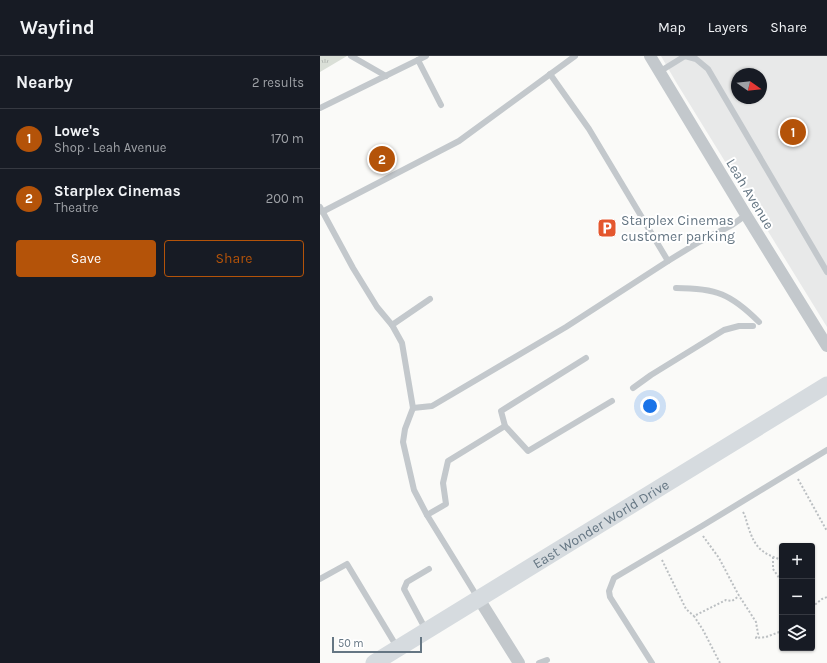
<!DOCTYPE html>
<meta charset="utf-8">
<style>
:root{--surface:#171b24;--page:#242831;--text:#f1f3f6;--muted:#9ea1a6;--line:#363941;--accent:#b45309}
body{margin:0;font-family:Karla,sans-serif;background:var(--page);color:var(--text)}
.controls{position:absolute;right:12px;bottom:12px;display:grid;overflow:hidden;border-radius:4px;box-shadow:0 1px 3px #0004}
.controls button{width:36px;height:36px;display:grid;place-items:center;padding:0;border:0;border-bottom:1px solid var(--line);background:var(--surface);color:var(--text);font:20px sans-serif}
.compass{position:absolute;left:411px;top:12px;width:36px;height:36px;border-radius:50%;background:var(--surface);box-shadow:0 1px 3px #0004;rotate:104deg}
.scale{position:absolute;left:12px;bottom:10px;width:90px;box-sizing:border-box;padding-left:4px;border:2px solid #657683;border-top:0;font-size:11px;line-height:14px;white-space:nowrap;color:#657683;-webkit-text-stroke:3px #fff;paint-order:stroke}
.you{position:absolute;left:330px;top:350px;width:14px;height:14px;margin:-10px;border:3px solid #fff;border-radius:50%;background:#1a73e8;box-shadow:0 0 0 6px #1a73e833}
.badge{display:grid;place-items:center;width:26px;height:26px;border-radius:50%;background:var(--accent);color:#fff;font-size:13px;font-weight:700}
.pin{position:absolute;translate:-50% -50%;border:2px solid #fff;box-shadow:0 1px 4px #0006}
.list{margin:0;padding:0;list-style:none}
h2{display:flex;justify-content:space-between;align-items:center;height:52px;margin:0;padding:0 16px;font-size:17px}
h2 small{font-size:13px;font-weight:400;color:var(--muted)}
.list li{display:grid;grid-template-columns:26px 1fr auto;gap:12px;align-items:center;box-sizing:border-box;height:60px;padding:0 16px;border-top:1px solid var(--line)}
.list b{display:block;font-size:15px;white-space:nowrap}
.list p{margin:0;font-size:13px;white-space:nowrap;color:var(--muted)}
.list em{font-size:13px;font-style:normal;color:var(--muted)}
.actions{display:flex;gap:8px;padding:12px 16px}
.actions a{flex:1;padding:9px 0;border:1px solid var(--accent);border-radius:4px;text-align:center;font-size:14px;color:var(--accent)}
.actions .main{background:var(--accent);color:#fff}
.icon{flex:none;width:22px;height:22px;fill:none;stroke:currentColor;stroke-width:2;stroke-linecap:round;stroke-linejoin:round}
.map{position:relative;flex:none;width:507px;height:607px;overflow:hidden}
header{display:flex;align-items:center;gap:24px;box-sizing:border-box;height:56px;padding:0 20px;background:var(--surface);border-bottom:1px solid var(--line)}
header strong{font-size:19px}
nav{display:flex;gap:22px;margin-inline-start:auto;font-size:14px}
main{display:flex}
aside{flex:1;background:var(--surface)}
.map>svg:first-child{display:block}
.built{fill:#e8e9e9;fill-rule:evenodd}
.grass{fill:url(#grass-tufts)}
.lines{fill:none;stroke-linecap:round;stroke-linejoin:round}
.path{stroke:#bbbfc2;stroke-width:2;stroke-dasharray:2 2;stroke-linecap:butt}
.service{stroke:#c3c8cc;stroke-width:6}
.minor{stroke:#c3c8cc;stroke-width:12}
.secondary{stroke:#d6dbdf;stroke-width:17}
.labels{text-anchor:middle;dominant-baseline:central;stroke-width:4;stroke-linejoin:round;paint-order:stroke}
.street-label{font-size:14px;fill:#657683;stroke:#fff}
.poi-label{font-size:14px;fill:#657683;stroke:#fff;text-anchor:start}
</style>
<header>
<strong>Wayfind</strong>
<nav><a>Map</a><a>Layers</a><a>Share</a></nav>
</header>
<main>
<aside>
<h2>Nearby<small>2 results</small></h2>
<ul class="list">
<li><span class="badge">1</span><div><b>Lowe's</b><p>Shop · Leah Avenue</p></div><em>170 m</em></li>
<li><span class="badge">2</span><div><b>Starplex Cinemas</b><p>Theatre</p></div><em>200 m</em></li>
</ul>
<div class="actions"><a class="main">Save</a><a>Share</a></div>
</aside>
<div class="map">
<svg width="507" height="607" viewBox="0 0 507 607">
<defs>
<pattern id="grass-tufts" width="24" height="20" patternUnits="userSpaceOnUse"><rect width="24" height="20" fill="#dadfd7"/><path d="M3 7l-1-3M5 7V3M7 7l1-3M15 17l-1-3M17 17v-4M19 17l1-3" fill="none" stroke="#b4b9b4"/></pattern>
</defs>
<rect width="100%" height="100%" fill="#fafaf8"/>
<path class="built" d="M341 0H507V271L356 26ZM417 18H441V42H417Z"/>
<polygon class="grass" points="0,0 27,0 0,16"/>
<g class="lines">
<g class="path">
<polyline points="478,423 507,475"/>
<path d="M423 456C426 461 426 465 428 470 435 492 441 497 462 504"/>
<polyline points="383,480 399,502 418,538 436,566 438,578 436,582 446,581 462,575"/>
<polyline points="453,501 453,513 462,526"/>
<polyline points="342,504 366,553 374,560"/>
<polyline points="492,551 502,543 507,541"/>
<polyline points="400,607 383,574 374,560 406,544 412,545 419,540"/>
</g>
<g class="service">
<polyline points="31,0 66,20"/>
<polyline points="98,4 121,49"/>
<polyline points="339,16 365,0 376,3 388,13 507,216"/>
<polyline points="230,18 269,73 348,205"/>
<polyline points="0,52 106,0"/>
<polyline points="0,151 33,212 57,251 72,269 82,287 93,352 112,350 246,271 348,205 379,186 412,169 426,159"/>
<polyline points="2,156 139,85 255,0"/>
<path d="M356 232C396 232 411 238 439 266"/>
<polyline points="72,269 110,243"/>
<polyline points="266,302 181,355 185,370 208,395 292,345"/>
<polyline points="313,332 331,319 404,274 419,270 433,270"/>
<polyline points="93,352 85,373 83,386 94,434 107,459 158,542"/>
<polyline points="107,459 126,448 123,427 128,405 185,370"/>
<polyline points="0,523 27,508 77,591"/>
<polyline points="106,574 84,533 87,526 109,513"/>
<polyline points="219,607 227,604"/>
<polyline points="332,607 290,541 289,535 294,522 382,470 507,394"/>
</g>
<g class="minor">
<polyline points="330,0 426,159 507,290"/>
<polyline points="159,543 199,607"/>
</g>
<path class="secondary" id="s1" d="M54 607 507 329"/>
</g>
<defs>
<symbol id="parking-square" viewBox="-11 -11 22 22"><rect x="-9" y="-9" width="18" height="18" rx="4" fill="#e4572e" stroke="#fff"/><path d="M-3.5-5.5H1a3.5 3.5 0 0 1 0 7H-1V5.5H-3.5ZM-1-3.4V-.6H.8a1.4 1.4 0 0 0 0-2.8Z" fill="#fff"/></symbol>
</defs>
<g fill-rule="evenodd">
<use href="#parking-square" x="276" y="161" width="22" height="22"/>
</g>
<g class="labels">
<g class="street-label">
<text transform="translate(430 138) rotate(59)">Leah Avenue</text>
<text stroke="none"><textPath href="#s1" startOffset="266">East Wonder World Drive</textPath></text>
</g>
<g class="poi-label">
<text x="301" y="164">Starplex Cinemas<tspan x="301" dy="16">customer parking</tspan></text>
</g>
</g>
</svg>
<div class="controls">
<button>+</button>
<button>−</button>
<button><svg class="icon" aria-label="layers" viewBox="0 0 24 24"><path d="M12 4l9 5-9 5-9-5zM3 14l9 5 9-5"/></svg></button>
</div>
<svg class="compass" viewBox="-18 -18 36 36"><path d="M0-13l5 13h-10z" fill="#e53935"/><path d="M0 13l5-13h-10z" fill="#9ea1a6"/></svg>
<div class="scale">50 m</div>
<div class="you"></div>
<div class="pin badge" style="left:473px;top:76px">1</div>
<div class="pin badge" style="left:62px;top:103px">2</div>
</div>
</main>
